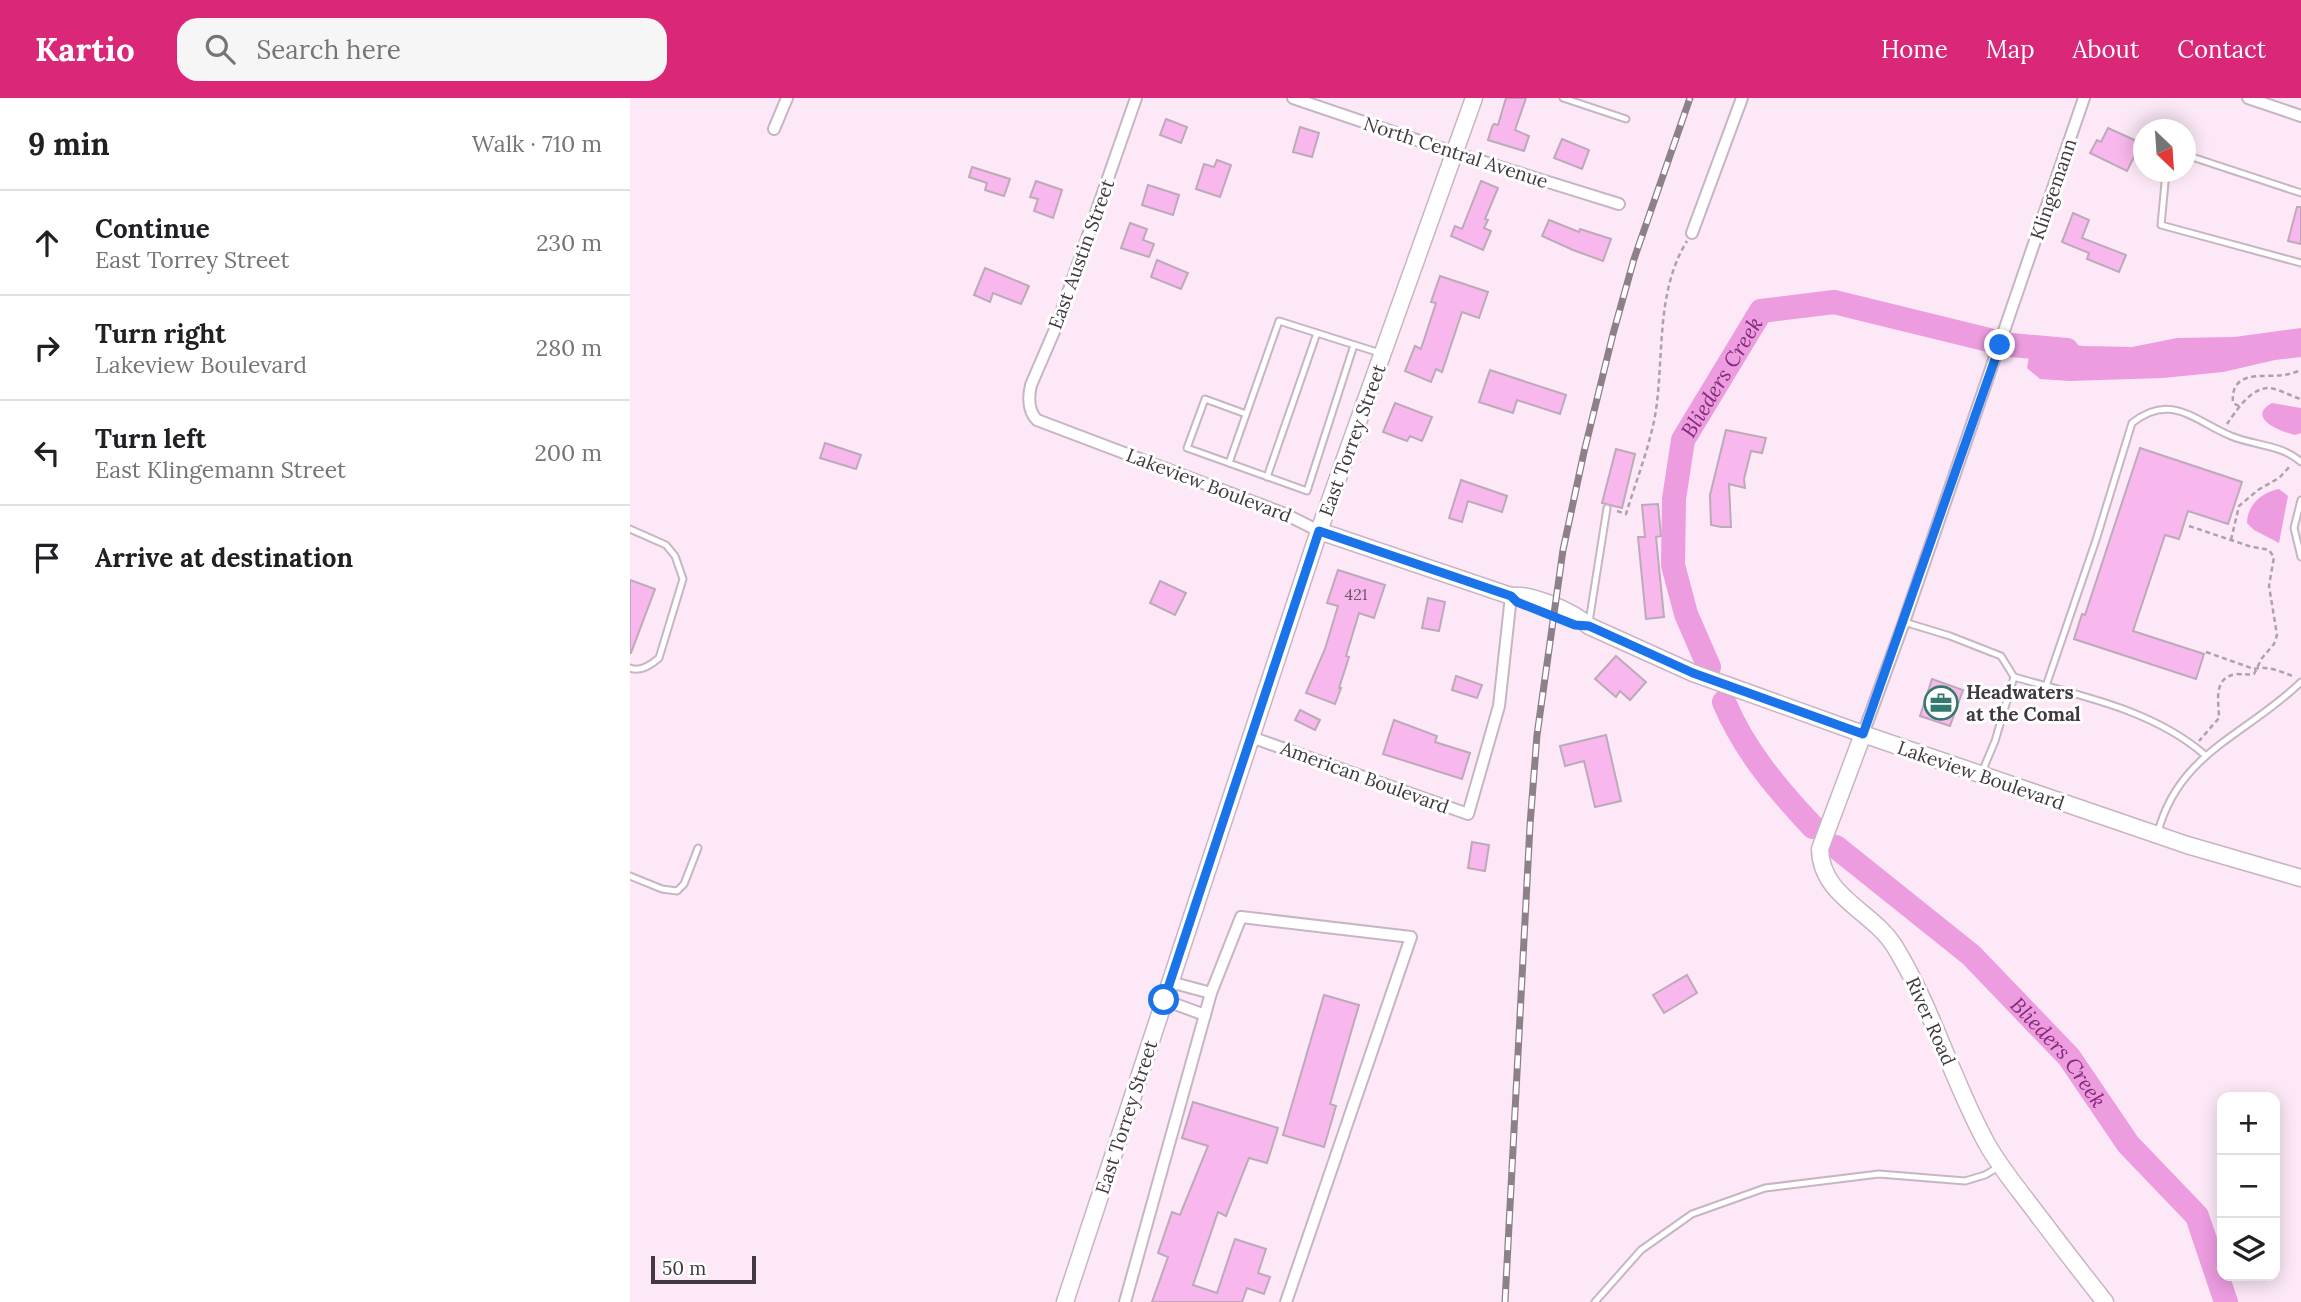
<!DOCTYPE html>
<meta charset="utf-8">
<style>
:root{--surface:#fff;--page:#f6f6f6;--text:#202124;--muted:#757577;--line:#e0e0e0;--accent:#db2777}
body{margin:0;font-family:Lora,serif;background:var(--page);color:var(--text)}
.controls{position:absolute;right:21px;bottom:21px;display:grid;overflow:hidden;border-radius:14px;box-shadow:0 4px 18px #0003}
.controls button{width:63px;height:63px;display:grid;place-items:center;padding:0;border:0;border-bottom:2px solid var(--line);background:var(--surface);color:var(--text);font:35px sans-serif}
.compass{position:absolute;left:1503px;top:21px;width:63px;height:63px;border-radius:50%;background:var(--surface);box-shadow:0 4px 18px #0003;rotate:155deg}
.scale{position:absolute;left:21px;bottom:18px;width:105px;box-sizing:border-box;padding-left:7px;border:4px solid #41393f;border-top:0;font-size:19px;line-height:24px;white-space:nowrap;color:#41393f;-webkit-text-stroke:5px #fff;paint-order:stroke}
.stop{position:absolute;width:21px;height:21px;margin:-16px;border:5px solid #1a73e8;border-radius:50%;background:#fff}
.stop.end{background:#1a73e8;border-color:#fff;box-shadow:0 2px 7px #0008}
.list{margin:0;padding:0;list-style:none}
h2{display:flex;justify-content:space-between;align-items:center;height:91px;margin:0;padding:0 28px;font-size:30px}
h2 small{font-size:23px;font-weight:400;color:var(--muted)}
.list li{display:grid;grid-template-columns:46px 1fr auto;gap:21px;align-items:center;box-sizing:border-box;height:105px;padding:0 28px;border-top:2px solid var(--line)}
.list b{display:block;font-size:26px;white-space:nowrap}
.list p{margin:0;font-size:23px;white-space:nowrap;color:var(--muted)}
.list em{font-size:23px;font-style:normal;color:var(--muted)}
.icon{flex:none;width:38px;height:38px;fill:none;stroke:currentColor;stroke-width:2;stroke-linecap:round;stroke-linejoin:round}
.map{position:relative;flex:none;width:1671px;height:1204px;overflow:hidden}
header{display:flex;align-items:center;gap:42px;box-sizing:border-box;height:98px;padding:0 35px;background:var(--accent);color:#fff}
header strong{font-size:33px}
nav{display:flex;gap:38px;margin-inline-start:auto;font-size:24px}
.search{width:490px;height:63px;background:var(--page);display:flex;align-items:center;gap:18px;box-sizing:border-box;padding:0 24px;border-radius:21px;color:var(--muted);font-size:26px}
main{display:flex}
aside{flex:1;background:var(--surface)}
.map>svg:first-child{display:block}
.water{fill:#ec9cdf}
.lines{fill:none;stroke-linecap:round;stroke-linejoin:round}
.river{stroke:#ec9cdf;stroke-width:24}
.building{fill:#f9b8ed;stroke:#bdaab9;stroke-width:2}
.lane-casing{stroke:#c8b5c4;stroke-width:9}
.street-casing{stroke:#c8b5c4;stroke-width:14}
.secondary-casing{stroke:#c8b5c4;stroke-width:19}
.path{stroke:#afa0ab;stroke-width:2.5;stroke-dasharray:5 3.5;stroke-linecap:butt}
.lane{stroke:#fff;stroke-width:5}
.street{stroke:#fff;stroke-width:10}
.secondary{stroke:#fff;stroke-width:16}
.rail-casing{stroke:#8d8089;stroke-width:7}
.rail{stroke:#fff;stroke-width:4.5;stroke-dasharray:13;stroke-linecap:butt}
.route{stroke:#1a73e8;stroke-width:9}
.labels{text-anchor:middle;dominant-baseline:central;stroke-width:6;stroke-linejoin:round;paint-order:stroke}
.number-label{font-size:16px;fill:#6f596a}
.street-label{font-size:19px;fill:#41393f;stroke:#fff}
.poi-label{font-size:19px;font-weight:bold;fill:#41393f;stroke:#fff;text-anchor:start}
.water-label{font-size:21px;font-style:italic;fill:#85297a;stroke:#fff}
</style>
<header>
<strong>Kartio</strong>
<div class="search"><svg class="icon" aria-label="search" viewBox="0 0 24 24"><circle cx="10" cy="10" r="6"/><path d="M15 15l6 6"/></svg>Search here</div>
<nav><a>Home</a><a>Map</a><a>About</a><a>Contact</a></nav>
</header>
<main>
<aside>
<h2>9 min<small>Walk · 710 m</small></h2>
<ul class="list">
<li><svg class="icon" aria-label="ahead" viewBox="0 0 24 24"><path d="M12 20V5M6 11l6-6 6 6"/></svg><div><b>Continue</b><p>East Torrey Street</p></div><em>230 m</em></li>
<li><svg class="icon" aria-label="right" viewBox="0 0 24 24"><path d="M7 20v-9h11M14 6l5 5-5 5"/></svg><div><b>Turn right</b><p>Lakeview Boulevard</p></div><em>280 m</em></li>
<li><svg class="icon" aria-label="left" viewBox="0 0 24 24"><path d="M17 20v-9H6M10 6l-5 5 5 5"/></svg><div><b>Turn left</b><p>East Klingemann Street</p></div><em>200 m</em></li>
<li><svg class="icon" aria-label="arrive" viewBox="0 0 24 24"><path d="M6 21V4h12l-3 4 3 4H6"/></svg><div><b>Arrive at destination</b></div></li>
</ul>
</aside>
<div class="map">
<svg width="1671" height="1204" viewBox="0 0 1671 1204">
<rect width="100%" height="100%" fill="#fce8f7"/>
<g class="water">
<polygon points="1671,230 1671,259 1645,262 1593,274 1533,280 1440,283 1410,281 1397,270 1399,259 1408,241 1453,248 1502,249 1547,240 1604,239"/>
<path d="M1642 305 1671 310V335L1665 337C1652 334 1615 320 1642 305Z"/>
<path d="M1649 391 1658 398 1649 445 1624 432 1617 425C1617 407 1632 394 1649 391Z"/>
</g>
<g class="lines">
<g class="river">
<polyline points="1381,247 1437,252"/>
<path id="s1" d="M1079 569 1056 516 1043 467 1044 401 1053 342 1131 213 1204 204 1359 242"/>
<path d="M1094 604C1114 652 1148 692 1183 729"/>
<path id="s2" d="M1206 749 1341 857 1439 959 1498 1046 1567 1118 1596 1204"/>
</g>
</g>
<g class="building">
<polygon points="876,0 896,0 885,32 899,38 894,53 858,42 862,29 864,26 868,27"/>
<polygon points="536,21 557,29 551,45 530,37"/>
<polygon points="670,29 689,35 682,59 663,54"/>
<polygon points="1478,30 1511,45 1497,73 1460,55 1467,42 1471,44"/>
<polygon points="932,41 959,52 952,71 924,60"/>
<polygon points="587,62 601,67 590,99 566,91 574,66 584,69"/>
<polygon points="342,69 380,81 374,98 355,92 357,85 339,79"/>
<polygon points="406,83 432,92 423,120 404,113 408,101 400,99"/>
<polygon points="851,83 868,90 855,121 858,122 854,130 861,133 853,152 821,138 825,128 832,131"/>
<polygon points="518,87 549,97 543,117 512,107"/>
<polygon points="1667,109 1671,109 1671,146 1658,143"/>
<polygon points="1443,115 1459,122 1452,140 1496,157 1489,174 1457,161 1459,155 1432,144"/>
<polygon points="919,122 949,134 950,131 981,141 973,163 943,152 912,138"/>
<polygon points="500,125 517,131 513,142 524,146 519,159 491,150"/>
<polygon points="527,162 558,175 551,191 521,179"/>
<polygon points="355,170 399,188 391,206 363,195 360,204 344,197"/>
<polygon points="810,178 858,194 849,220 832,214 812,274 806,271 801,284 775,273 785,248 791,251 806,205 801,204"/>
<polygon points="860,272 936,297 930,316 887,302 883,315 849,304"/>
<polygon points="765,305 802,319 792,343 780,338 777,343 753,334"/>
<polygon points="1096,332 1136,340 1132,355 1121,353 1114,381 1115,390 1099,386 1101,429 1091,429 1081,427 1080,397"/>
<polygon points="195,345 231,357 226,371 190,360"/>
<polygon points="1510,350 1612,384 1598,426 1558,413 1549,441 1535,437 1503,533 1574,556 1566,581 1444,541 1452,516 1455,517"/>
<polygon points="986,351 1005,356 992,410 972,405"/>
<polygon points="831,382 877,398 872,414 838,403 832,424 819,420"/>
<polygon points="1028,406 1031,438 1026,439 1034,519 1016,521 1008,439 1015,439 1012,407"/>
<polygon points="708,472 755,487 744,520 729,515 716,558 719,559 709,590 711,590 705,606 676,595 695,551 708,508 697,505"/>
<polygon points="0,482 25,491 1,555 0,555"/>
<polygon points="530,483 556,495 545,517 520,505"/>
<polygon points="798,500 815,504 809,533 792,530"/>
<polygon points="986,558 1016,584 1000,602 990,593 986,599 965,581"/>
<polygon points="826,578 852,587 847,600 822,592"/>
<polygon points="1302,581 1333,592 1320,628 1290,618"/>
<polygon points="670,612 690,622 685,632 665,622"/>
<polygon points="764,622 807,638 805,644 840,655 832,681 753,656"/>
<polygon points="976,637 991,703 965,709 954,663 935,668 930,648"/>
<polygon points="842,744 859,747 855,773 838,770"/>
<polygon points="1057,877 1067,895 1034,915 1023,897"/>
<polygon points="694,897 729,907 700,1006 706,1008 694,1049 653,1037"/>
<polygon points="563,1004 648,1030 637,1065 619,1060 596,1118 588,1114 563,1187 587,1195 605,1141 636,1151 628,1175 640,1179 634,1196 617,1190 612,1204 522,1204 538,1159 528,1155 542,1114 550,1117 578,1048 552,1040"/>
</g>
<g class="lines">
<defs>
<g id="lane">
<polyline points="933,0 996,21"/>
<polyline points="1556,57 1671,95"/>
<polyline points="1536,74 1531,127 1671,165"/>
<polyline points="724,247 677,393 599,365 649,223 750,255"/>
<polyline points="599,365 557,350 575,301 616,316"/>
<polyline points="637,379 687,235"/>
<polyline points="1671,402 1664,430 1671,459"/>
<path d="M0 431 36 447 45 458 53 481 29 560C21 567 10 574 0 570"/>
<polyline points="959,524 977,410"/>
<polyline points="1274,524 1320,538 1371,558 1384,579 1365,643 1352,674"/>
<path d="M1384 579C1450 598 1522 611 1575 657"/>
<path d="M1416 588 1466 442 1502 325C1541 294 1565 323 1601 338 1625 348 1651 346 1671 364"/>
<path d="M1528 734C1549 654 1618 636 1671 584"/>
<polyline points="0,778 32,791 47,793 54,786 68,750"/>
<polyline points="965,1204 1011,1152 1062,1116 1135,1090 1249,1076 1335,1083 1355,1077 1370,1068"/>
</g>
<g id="street">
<path d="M506 0 426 229 401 287C398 300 398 313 407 322L655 416 689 433"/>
<polyline points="663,0 825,55 989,106"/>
<polyline points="1618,0 1671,18"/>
<polyline points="144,31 157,0"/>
<polyline points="1062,135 1112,0"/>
<polyline points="1233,636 1274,524 1454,0"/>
<polyline points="621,639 838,716 869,608 881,498"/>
<polyline points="540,884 581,895"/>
<polyline points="534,902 575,917"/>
<polyline points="495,1204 581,895 611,819 781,839 656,1204"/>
</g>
<g id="secondary">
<path d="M689 433 881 498C901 495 944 514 959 528L1063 575 1233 636 1557 747 1671 780"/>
<path d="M1233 636 1190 751C1191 799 1242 812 1265 849 1303 911 1322 983 1357 1046 1371 1071 1390 1093 1407 1116 1429 1145 1452 1175 1475 1204"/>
<polyline points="435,1204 689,433 844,0"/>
</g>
</defs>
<use href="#lane" class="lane-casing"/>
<use href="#street" class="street-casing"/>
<use href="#secondary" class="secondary-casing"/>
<g class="path">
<path d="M1609 308 1603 305C1600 271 1633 280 1654 277 1660 276 1666 274 1671 272"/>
<path d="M1597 326C1606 313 1620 290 1639 290 1650 291 1660 298 1671 301"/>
<path d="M987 413 996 416C1006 383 1021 345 1026 312 1034 256 1026 193 1057 143"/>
<path d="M1559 428 1619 448 1639 452 1644 459 1639 488 1647 537 1644 546 1632 560 1624 576C1618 577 1613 576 1607 576 1582 579 1589 604 1589 620L1569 643"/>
<polyline points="1601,442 1609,408 1628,392 1649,380 1661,367"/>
<path d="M1576 554 1624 571C1637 567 1651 574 1663 578"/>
</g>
<use href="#lane" class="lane"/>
<use href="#street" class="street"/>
<use href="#secondary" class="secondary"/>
<defs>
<polyline id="rail" points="875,1204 900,727 907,637 933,452 954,354 983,236 1004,161 1060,0"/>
</defs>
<use href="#rail" class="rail-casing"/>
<use href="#rail" class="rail"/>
</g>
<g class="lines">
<polyline class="route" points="534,902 689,433 881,498 887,504 945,527 959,528 1063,575 1233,636 1370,247"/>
</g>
<defs>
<symbol id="office-ring" viewBox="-11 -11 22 22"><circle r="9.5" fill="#fff" stroke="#33796f" stroke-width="1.5"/><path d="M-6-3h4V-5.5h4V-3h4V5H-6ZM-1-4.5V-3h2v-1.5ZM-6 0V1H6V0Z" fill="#33796f"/></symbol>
</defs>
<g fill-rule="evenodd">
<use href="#office-ring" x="1292" y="586" width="38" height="38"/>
</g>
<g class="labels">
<g class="number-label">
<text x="726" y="496">421</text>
</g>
<g class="street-label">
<text transform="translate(826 54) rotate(18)">North Central Avenue</text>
<text transform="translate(1423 91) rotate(-71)">Klingemann</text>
<text transform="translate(451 156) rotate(-70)">East Austin Street</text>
<text transform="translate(722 342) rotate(-70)">East Torrey Street</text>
<text transform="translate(579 387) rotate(21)">Lakeview Boulevard</text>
<text transform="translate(1351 677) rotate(19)">Lakeview Boulevard</text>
<text transform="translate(735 679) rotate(20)">American Boulevard</text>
<text transform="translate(1301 923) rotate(66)">River Road</text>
<text transform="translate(496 1019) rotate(-72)">East Torrey Street</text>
</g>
<g class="poi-label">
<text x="1336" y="594">Headwaters<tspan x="1336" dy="22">at the Comal</tspan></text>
</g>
<g class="water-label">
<text stroke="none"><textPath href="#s1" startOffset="308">Blieders Creek</textPath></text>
<text stroke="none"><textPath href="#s2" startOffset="304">Blieders Creek</textPath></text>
</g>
</g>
</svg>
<div class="controls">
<button>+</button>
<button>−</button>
<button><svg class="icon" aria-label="layers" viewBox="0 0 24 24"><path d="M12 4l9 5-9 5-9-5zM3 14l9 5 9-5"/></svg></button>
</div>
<svg class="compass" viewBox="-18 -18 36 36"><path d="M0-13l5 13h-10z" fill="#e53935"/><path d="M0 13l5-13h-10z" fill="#757577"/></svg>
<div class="scale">50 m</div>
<div class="stop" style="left:534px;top:902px"></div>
<div class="stop end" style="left:1370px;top:247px"></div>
</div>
</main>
